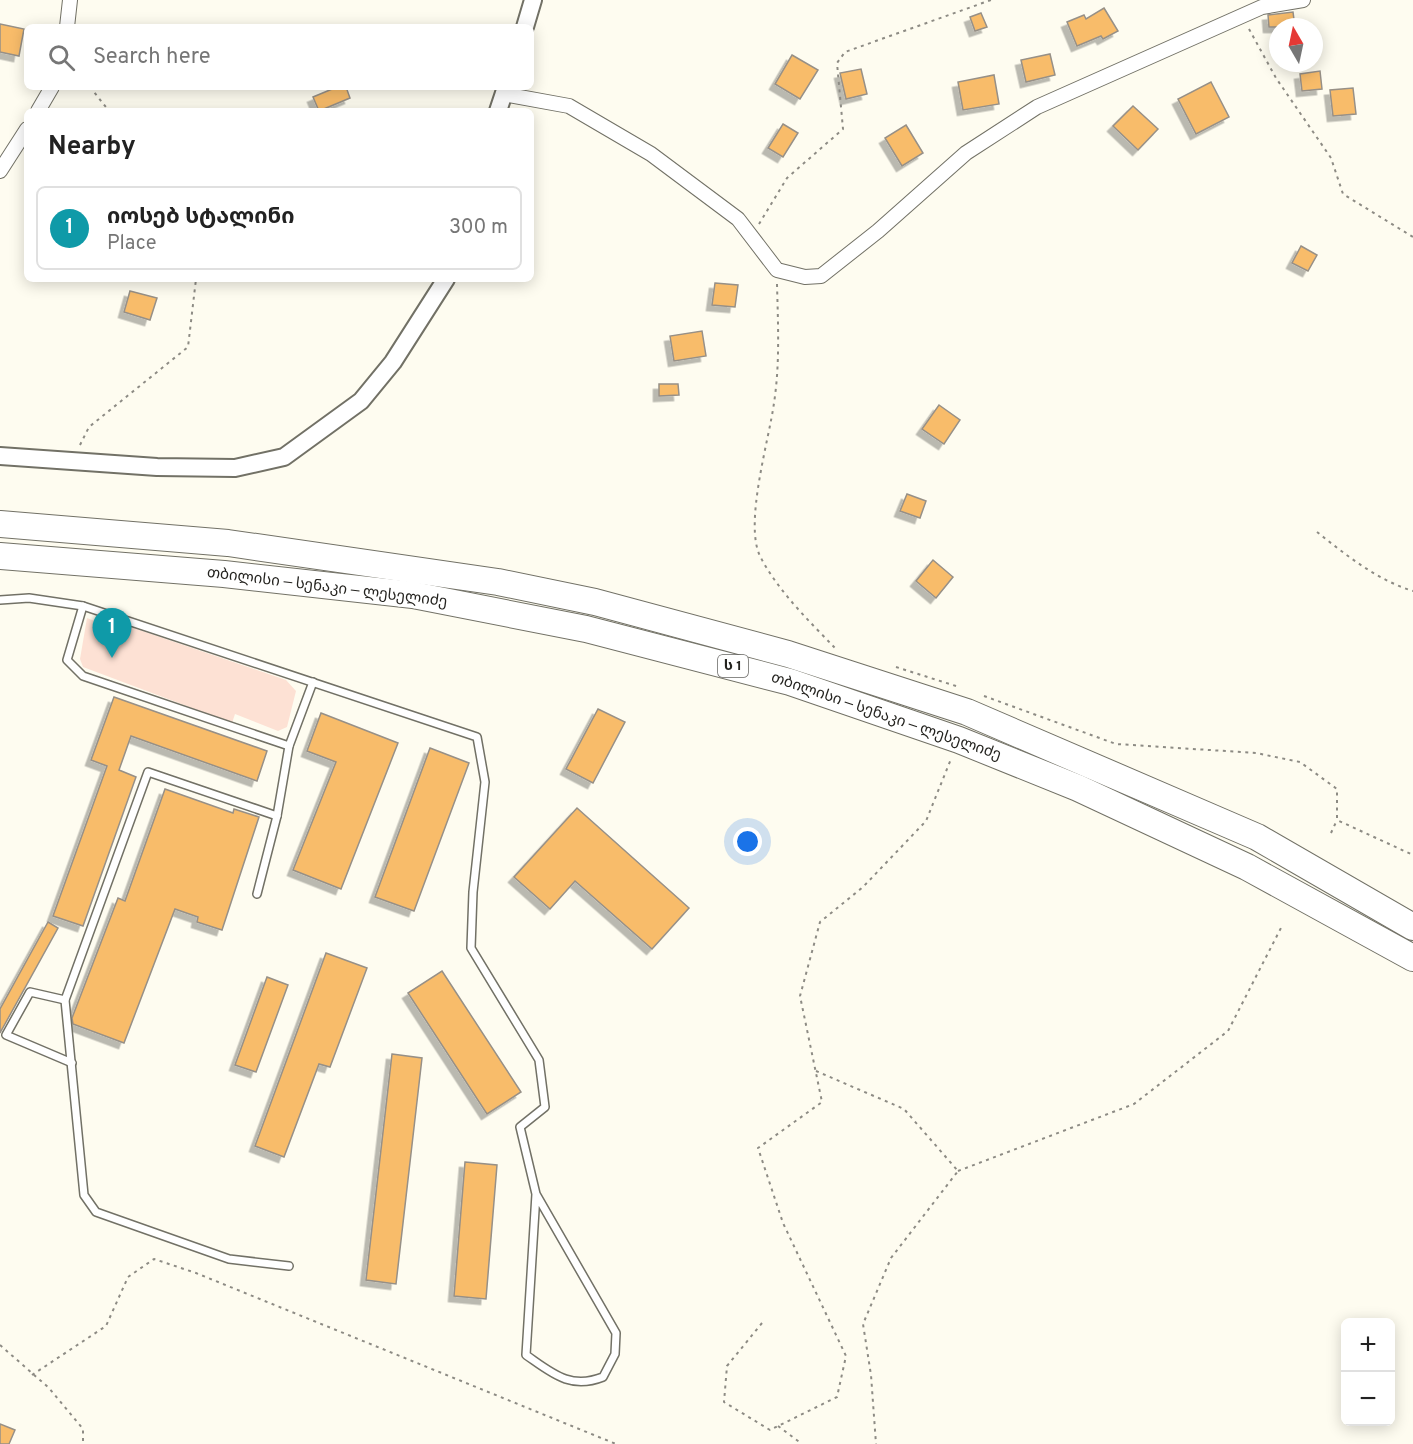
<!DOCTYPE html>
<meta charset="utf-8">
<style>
:root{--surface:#fff;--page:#f6f6f6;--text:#222;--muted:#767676;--line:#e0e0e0;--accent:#111827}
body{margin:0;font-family:Overpass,"Noto Sans Georgian",sans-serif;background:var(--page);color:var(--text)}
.controls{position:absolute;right:18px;bottom:18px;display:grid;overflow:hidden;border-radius:9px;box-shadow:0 3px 15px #0003}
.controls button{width:54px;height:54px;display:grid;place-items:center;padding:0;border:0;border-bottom:2px solid var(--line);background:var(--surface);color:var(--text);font:30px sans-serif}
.compass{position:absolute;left:1269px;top:18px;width:54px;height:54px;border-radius:50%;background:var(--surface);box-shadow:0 3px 15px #0003;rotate:351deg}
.you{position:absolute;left:748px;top:842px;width:21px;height:21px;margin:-15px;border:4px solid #fff;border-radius:50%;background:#1a73e8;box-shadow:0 0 0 9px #1a73e833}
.badge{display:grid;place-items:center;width:39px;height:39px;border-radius:50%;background:var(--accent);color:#fff;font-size:20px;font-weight:700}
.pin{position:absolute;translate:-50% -50px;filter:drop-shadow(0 2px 3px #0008)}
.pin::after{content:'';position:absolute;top:32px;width:21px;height:18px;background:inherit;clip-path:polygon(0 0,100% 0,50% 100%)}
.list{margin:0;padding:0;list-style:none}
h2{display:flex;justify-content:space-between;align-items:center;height:78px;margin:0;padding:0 24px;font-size:26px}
h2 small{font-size:20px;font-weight:400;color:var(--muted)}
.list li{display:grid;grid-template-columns:39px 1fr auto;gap:18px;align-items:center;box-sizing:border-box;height:84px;margin:0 12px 12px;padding:0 12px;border:2px solid var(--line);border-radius:9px}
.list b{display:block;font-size:22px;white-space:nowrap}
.list p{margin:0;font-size:20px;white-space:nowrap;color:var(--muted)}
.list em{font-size:20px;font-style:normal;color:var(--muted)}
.icon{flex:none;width:33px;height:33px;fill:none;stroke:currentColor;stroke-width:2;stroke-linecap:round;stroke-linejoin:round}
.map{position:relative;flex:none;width:1413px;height:1444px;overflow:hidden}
.search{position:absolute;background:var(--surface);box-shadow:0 3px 15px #0003;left:24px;top:24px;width:510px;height:66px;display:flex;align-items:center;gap:15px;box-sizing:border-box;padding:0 21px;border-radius:9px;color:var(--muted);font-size:22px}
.panel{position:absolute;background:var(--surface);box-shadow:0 3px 15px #0003;left:24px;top:108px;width:510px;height:174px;border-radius:9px}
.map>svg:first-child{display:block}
.green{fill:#fde1d4}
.building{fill:#f8bc6a;stroke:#979087;stroke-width:1.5;filter:url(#shadow)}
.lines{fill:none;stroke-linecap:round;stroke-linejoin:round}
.service-casing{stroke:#727166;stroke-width:10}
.minor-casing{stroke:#727166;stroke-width:16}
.tertiary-casing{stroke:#727166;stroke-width:20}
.motorway-casing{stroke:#727166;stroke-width:28}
.path{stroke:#8d8b84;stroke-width:2;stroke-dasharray:3 4.5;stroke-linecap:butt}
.service{stroke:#fff;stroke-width:7}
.minor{stroke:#fff;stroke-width:14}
.tertiary{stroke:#fff;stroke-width:16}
.motorway{stroke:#fff;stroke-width:26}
.labels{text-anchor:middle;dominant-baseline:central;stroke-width:4.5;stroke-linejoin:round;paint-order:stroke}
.shield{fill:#fff;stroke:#666562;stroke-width:1.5}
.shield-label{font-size:14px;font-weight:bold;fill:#24231f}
.street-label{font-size:15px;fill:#24231f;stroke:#fff}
</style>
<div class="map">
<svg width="1413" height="1444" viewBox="0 0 1413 1444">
<defs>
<filter id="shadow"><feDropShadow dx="-5.5" dy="5.5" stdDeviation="0" flood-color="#0004"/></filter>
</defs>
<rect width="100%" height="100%" fill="#fefcf0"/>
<polygon class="green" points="87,618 110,627 113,621 286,680 296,691 287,727 278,731 235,714 232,723 83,667 80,659"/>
<g class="building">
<polygon points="1104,8 1118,31 1103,39 1101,36 1077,46 1067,22 1084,15 1086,19"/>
<polygon points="1293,12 1295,27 1269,27 1268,15"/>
<polygon points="981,13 987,27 975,31 970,17"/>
<polygon points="0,24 24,29 19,56 0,52"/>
<polygon points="1050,54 1055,75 1026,82 1021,60"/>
<polygon points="792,55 818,70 800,99 775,84"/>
<polygon points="861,69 867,94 846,99 840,73"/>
<polygon points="1320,71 1322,89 1302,91 1300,74"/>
<polygon points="994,75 999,104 963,110 958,82"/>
<polygon points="1211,82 1229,117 1196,134 1178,99"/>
<polygon points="337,87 346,87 350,98 319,111 313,97"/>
<polygon points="1353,88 1356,114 1333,116 1330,90"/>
<polygon points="1133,106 1158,129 1138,150 1113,126"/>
<polygon points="783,124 798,133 783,157 768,148"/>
<polygon points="906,125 923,153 902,166 885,138"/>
<polygon points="1301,246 1317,255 1308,271 1292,263"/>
<polygon points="715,283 738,285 735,307 712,305"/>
<polygon points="130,291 157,298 150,320 124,312"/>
<polygon points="702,331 706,356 674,361 670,336"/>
<polygon points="659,384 678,384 679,395 659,396"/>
<polygon points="939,405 960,420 944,444 922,429"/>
<polygon points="907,494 926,501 920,518 900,511"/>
<polygon points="933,560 953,577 936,598 916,581"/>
<polygon points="114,697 267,751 257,781 131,736 119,770 136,777 83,926 53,916 107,766 91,760"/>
<polygon points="598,709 625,722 593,783 566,769"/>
<polygon points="321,713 398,743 341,889 293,870 336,762 307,751"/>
<polygon points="430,748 469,763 414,911 375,897"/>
<polygon points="165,789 233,813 234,809 259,817 222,930 197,922 198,917 175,909 124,1043 73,1024 72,1018 118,898 125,901"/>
<polygon points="577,808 689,908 652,949 575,881 550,909 514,877"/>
<polygon points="48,922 58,928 0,1033 0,1009"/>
<polygon points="326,953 367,968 330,1067 319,1064 284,1157 255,1146"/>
<polygon points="442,971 521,1092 487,1114 408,993"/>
<polygon points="267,977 288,985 256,1072 235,1065"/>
<polygon points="392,1054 422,1058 396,1284 366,1280"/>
<polygon points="465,1162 497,1165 486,1299 454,1296"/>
<polygon points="0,1424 15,1430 9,1444 0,1444"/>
</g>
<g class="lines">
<defs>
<g id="service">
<path d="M0 600 29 598 83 606 477 737 485 782 473 892 471 948 539 1060 545 1107 520 1127 536 1194 526 1355C552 1373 570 1390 603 1377L615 1354 616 1333 536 1194"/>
<polyline points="83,606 67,660 83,676 289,746"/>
<polyline points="277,816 148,772 65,1000 84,1195 96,1212 229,1259 289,1266"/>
<polyline points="257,894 277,816 289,746 313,682"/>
<polyline points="65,1000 30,992 6,1035 72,1063"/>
</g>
<g id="minor">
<polyline points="67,27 70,0"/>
<polyline points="503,94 569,106 651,154 738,219 777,270 805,277 821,276 878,231 966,153 1037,107 1262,7 1303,0"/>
<polyline points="38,111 52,87"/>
<polyline points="0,171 27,129"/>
</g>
<g id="tertiary">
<polyline points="525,27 533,0"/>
<polyline points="498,111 506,87"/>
<polyline points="0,456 157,467 235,468 284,457 361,401 393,362 446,279"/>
</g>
<g id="motorway">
<polyline points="0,524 228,543 498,582 595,602 788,654 967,712 1257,837 1413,927"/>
<polyline points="0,556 224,574 413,595 586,629 790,682 959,740 1078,788 1247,867 1413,958"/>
</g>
</defs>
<use href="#service" class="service-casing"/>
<use href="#minor" class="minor-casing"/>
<use href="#tertiary" class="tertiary-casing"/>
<use href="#motorway" class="motorway-casing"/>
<g class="path">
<polyline points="1249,29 1276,78 1331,158 1343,194 1413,237"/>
<polyline points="90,87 109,111"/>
<polyline points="759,224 787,178 843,129 837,63 845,52 991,0"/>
<path d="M777 284C778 324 780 364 774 403 769 440 744 523 760 556 777 590 810 622 835 648"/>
<polyline points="80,445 89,427 188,347 196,279"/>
<path d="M1317 532C1346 555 1377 580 1413 591"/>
<polyline points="896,667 959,687"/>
<polyline points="984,696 1116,744 1256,753 1300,762 1337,789 1337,820 1413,855"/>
<polyline points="1331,833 1337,820"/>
<polyline points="816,1071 904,1109 958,1171 891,1258 863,1324 871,1375 876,1444"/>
<polyline points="958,1171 1134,1104 1228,1031 1282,926"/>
<polyline points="762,1323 727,1366 724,1402 770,1430 837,1397 846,1356 783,1223 758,1148 822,1102 800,996 820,922 863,887 926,821 951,759"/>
<polyline points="0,1345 49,1388 83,1429 83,1444"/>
<polyline points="32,1375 106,1326 128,1277 154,1259 196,1273 616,1444"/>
<polyline points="778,1426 802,1444"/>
</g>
<use href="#service" class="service"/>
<use href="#minor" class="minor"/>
<use href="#tertiary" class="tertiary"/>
<use href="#motorway" class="motorway"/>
</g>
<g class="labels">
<rect class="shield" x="718" y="655" width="30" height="22" rx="4.5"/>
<g class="shield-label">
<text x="733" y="666">ს 1</text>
</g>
<g class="street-label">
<text transform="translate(327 588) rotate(7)">თბილისი — სენაკი — ლესელიძე</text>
<text transform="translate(886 717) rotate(19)">თბილისი — სენაკი — ლესელიძე</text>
</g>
</g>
</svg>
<div class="controls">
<button>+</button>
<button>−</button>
</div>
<svg class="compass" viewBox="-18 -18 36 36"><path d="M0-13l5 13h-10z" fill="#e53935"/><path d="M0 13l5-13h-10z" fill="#767676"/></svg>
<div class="you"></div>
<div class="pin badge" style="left:112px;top:658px;background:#0f9aa8">1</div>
<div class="search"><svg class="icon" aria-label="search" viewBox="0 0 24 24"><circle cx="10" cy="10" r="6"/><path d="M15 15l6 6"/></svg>Search here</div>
<section class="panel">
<h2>Nearby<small></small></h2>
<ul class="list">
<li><span class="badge" style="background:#0f9aa8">1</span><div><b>იოსებ სტალინი</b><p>Place</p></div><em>300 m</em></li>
</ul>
</section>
</div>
